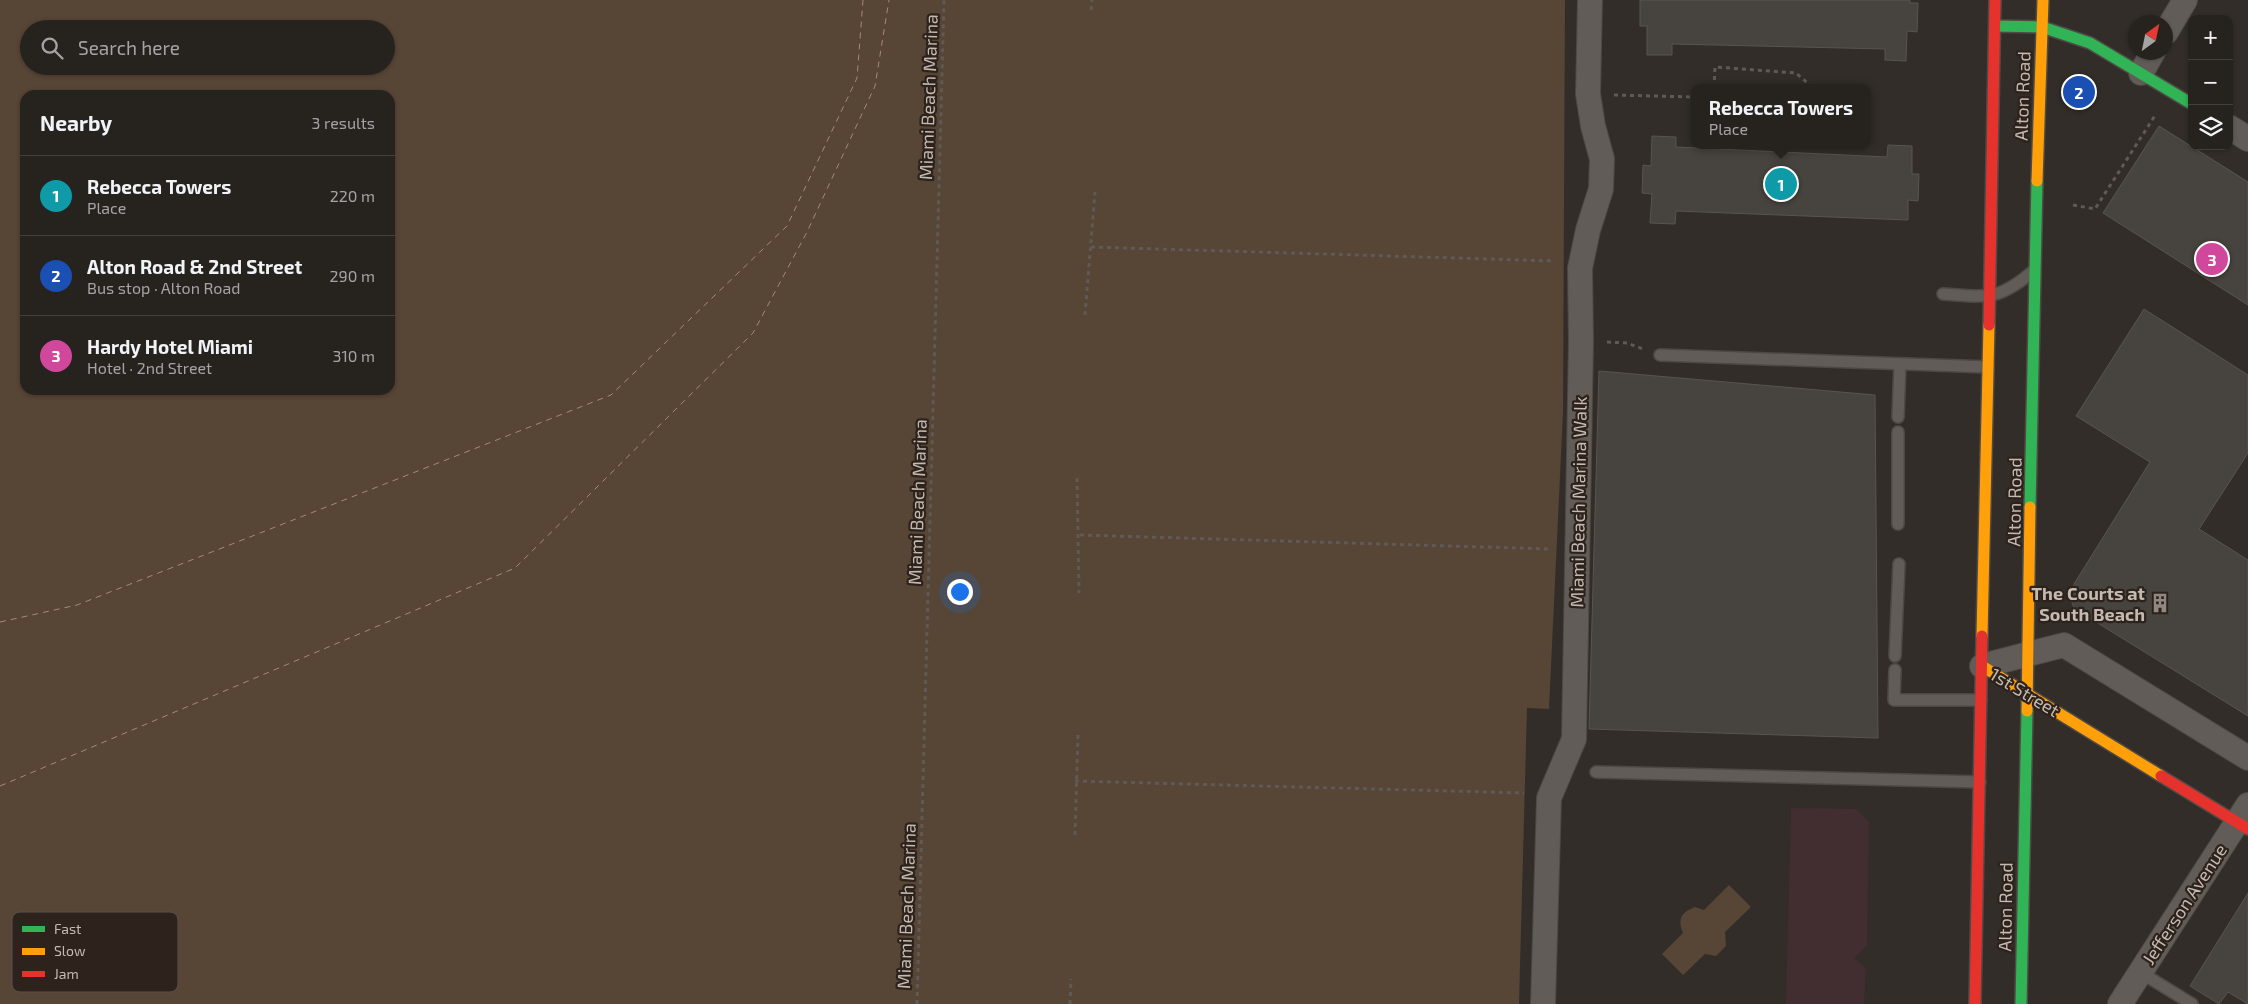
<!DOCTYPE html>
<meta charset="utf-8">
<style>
:root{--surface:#26221e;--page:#2e2a27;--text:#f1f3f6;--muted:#a4a4a4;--line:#423f3c;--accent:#918981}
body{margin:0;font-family:"Exo 2",sans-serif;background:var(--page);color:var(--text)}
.controls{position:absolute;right:15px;top:15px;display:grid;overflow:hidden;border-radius:10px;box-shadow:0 1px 4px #0004}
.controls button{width:45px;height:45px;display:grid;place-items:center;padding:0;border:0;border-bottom:1px solid var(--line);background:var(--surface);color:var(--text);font:25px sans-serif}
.compass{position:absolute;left:2128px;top:15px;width:45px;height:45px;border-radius:50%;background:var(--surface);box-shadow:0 1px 4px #0004;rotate:33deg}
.you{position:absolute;left:959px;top:591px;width:18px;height:18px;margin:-12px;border:4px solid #fff;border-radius:50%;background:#1a73e8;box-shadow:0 0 0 8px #1a73e833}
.badge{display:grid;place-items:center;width:32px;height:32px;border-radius:50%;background:var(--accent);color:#fff;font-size:16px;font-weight:700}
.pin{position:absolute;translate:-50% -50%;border:2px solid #fff;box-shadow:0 1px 5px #0006}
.popup{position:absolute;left:1691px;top:84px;width:180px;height:65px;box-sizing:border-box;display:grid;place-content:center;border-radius:10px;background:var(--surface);filter:drop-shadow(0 1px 4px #0005);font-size:16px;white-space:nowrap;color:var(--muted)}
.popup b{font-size:19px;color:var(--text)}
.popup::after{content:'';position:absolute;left:50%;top:100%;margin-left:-10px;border:10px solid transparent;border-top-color:var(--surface)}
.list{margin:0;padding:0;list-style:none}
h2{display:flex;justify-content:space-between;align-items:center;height:65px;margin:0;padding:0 20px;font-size:21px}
h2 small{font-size:16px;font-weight:400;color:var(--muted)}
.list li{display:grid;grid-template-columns:32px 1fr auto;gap:15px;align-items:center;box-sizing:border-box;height:80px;padding:0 20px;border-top:1px solid var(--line)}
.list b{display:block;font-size:19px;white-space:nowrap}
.list p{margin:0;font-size:16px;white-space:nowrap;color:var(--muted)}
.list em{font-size:16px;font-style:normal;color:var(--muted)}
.icon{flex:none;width:28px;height:28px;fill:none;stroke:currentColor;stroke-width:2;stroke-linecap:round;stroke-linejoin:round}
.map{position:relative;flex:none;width:2248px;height:1004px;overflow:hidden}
.search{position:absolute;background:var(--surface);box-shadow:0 1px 4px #0004;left:20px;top:20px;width:375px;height:55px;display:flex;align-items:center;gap:12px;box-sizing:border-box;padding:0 18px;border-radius:28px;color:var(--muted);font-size:19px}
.panel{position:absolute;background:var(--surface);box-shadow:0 1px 4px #0004;left:20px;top:90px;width:375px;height:305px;border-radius:15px}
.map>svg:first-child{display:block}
.grass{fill:#422d31}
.water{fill:#574535;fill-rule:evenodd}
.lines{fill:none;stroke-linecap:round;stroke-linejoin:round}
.ferry{stroke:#a68a73;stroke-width:1;stroke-dasharray:6 5;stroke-linecap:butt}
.building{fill:#47433f;stroke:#5a5450}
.lane-casing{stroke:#4c4844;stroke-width:14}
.street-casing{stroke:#4c4844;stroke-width:26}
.fast-casing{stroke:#4f4a45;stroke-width:14}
.slow-casing{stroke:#4f4a45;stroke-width:14}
.jam-casing{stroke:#4f4a45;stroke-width:14}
.path{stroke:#5f5a57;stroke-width:3;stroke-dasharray:4 4;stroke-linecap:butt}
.lane{stroke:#615c57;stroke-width:11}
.street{stroke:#615c57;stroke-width:24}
.fast{stroke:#30b455;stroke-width:11}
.slow{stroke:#ff9f0a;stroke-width:11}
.jam{stroke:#e5322d;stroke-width:11}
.labels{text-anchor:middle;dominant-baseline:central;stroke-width:4.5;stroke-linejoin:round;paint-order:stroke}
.street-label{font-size:18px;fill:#c4bab1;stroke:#2d231c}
.poi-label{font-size:18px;font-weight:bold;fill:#c4bab1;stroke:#2d231c;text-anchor:end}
.key{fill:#2d231c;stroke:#5a5049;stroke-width:1}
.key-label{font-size:14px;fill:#c4bab1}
</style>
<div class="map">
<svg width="2248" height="1004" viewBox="0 0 2248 1004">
<rect width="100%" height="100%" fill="#322d28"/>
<polygon class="grass" points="1791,808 1856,809 1869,822 1867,945 1854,958 1866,968 1864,1004 1786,1004"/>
<g class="water">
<path d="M0 0H1565L1563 413 1549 709 1527 708 1519 1004H0ZM29 29H386V66H29ZM25 95H390V390H25Z"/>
<path d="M1729 885 1751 907 1725 932 1726 946 1716 956 1705 954 1683 975 1662 954 1683 933C1677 918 1682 912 1695 907L1704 910Z"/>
</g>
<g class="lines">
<g class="ferry">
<polyline points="0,622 77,605 611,395 787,226 857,78 863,0"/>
<polyline points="0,786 515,568 753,333 807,232 875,86 889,0"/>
</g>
</g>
<g class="building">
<polygon points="1640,0 1910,0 1910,3 1918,3 1917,32 1907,31 1906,61 1885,60 1885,49 1672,44 1672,55 1647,55 1647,26 1640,26"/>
<polygon points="2159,126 2248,182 2248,305 2103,213"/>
<polygon points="1652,136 1676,137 1676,147 1887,157 1888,145 1912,146 1912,174 1919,174 1918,201 1908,200 1908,220 1676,211 1675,224 1650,223 1652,194 1642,193 1643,165 1651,166"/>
<polygon points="2144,309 2248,375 2248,453 2199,529 2248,560 2248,716 2080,612 2073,606 2071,599 2074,584 2150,462 2076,416"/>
<polygon points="1599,371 1875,395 1878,738 1589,729"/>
<polygon points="2248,893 2248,1004 2228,992 2219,1004 2190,986"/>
</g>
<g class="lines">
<defs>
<g id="lane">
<path d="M1943 294C1986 297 1998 301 2032 272"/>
<polyline points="1660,355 1988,367"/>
<polyline points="1898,417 1900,364"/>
<polyline points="1898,524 1898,432"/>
<polyline points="1895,656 1899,564"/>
<polyline points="1895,670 1894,700 1981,700"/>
<polyline points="1596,772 1980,782"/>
<polyline points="2140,972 2192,1004"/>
</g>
<g id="street">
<polyline points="2166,32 2185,0"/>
<polyline points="2141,73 2153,52"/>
<polyline points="2229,127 2248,139"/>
<polyline points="1982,666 2064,645 2248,758"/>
<polyline points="1543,1004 1549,798 1574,739 1581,341 1580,268 1588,230 1601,189 1602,159 1593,126 1588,94 1590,0"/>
<polyline points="2120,1004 2248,805"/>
</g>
<g id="fast">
<polyline points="1995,26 2042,27 2090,43 2192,104"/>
<polyline points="2030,507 2037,181"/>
<polyline points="2021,1004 2027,711"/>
</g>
<g id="slow">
<polyline points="2037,181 2043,0"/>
<polyline points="1982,636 1989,325"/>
<polyline points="1982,666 2161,776"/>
<polyline points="2027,711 2030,507"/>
</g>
<g id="jam">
<polyline points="1989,325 1995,0"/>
<polyline points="2161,776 2248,829"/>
<polyline points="1975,1004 1982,636"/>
</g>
</defs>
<use href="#lane" class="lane-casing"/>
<use href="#street" class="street-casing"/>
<use href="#fast" class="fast-casing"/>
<use href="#slow" class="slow-casing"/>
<use href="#jam" class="jam-casing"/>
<g class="path">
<polyline points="1091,10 1092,0"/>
<polyline points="1714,88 1715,67 1796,73 1811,86"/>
<polyline points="1614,95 1695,97"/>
<polyline points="2073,205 2095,209 2156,114"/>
<polyline points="1091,247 1555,261"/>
<polyline points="1085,315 1095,192"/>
<polyline points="1607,342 1627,343 1643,349"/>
<polyline points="1077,478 1079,593"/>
<polyline points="1080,535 1551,549"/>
<polyline points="1075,781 1524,793"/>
<polyline points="1075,835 1078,733"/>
<polyline points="917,1004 944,0"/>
<polyline points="1070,1004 1071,979"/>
</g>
<use href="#lane" class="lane"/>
<use href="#street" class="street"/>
<use href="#fast" class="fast"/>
<use href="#slow" class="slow"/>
<use href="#jam" class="jam"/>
</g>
<defs>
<symbol id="building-bare" viewBox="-9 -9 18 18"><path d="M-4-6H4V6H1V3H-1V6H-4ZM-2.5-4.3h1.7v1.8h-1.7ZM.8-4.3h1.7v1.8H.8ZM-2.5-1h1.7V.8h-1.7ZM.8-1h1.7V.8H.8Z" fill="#918981" stroke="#2d231c" stroke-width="2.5" paint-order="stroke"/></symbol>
</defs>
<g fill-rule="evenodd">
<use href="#building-bare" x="2146" y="589" width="28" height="28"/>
</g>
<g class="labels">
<g class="street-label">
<text transform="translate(2022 96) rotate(-88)">Alton Road</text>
<text transform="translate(928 97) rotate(-88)">Miami Beach Marina</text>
<text transform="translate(917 502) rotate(-88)">Miami Beach Marina</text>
<text transform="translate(1578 502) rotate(-89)">Miami Beach Marina Walk</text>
<text transform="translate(2014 502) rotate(-89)">Alton Road</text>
<text transform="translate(2025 692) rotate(31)">1st Street</text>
<text transform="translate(2184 904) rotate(-57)">Jefferson Avenue</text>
<text transform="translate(906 906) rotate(-88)">Miami Beach Marina</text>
<text transform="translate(2005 907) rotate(-89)">Alton Road</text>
</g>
<g class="poi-label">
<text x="2145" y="593">The Courts at<tspan x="2145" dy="21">South Beach</tspan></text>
</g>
</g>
<rect x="12" y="912" width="166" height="80" rx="8" class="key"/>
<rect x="22" y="926" width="23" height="6" fill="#30b455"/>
<rect x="22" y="948" width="23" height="7" fill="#ff9f0a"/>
<rect x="22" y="971" width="23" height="6" fill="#e5322d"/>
<g class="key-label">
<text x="54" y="934">Fast</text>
<text x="54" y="956">Slow</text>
<text x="54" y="979">Jam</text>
</g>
</svg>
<div class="controls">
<button>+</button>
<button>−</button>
<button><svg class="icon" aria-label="layers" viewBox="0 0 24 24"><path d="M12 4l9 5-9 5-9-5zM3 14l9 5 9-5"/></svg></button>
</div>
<svg class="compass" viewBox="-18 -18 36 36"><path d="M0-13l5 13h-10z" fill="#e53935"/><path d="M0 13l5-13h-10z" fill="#a4a4a4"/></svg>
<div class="you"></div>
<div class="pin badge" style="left:1781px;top:184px;background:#0f9aa8">1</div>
<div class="popup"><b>Rebecca Towers</b>Place</div>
<div class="pin badge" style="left:2079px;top:92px;background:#1a4fb4">2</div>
<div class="pin badge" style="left:2212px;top:259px;background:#d1479c">3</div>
<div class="search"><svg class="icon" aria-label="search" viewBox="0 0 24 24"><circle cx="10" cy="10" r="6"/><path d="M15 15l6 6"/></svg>Search here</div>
<section class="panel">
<h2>Nearby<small>3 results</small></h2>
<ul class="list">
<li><span class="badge" style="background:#0f9aa8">1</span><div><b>Rebecca Towers</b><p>Place</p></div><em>220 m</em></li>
<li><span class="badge" style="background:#1a4fb4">2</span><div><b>Alton Road &amp; 2nd Street</b><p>Bus stop · Alton Road</p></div><em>290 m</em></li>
<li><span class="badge" style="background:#d1479c">3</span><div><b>Hardy Hotel Miami</b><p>Hotel · 2nd Street</p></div><em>310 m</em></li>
</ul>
</section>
</div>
